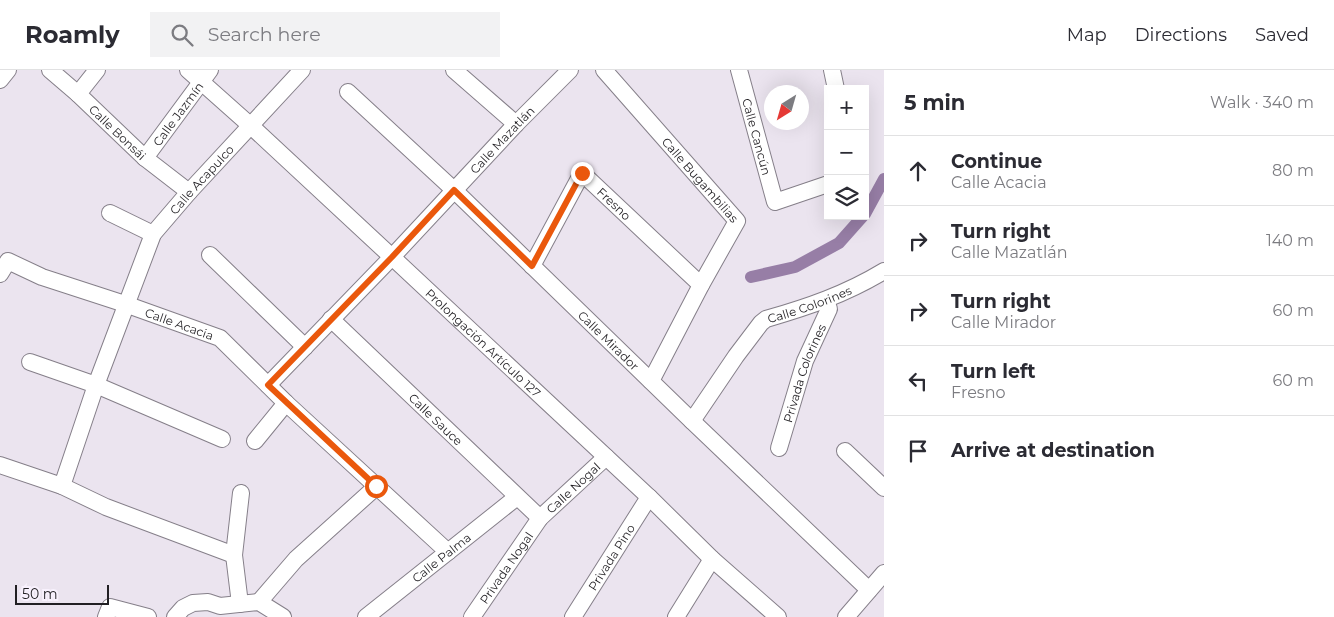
<!DOCTYPE html>
<meta charset="utf-8">
<style>
:root{--surface:#fff;--page:#f2f2f3;--text:#2b2b33;--muted:#7c7c81;--line:#e1e1e2}
body{margin:0;font-family:Montserrat,sans-serif;background:var(--page);color:var(--text)}
.controls{position:absolute;right:15px;top:15px;display:grid;overflow:hidden;border-radius:0px;box-shadow:0 5px 20px #0002}
.controls button{width:45px;height:45px;display:grid;place-items:center;padding:0;border:0;border-bottom:1px solid var(--line);background:var(--surface);color:var(--text);font:25px sans-serif}
.compass{position:absolute;left:764px;top:15px;width:45px;height:45px;border-radius:50%;background:var(--surface);box-shadow:0 5px 20px #0002;rotate:217deg}
.scale{position:absolute;left:15px;bottom:12px;width:94px;box-sizing:border-box;padding-left:5px;border:2px solid #211f23;border-top:0;font-size:14px;line-height:18px;white-space:nowrap;color:#211f23;-webkit-text-stroke:4px #f8f1fd;paint-order:stroke}
.stop{position:absolute;width:15px;height:15px;margin:-11px;border:4px solid #ea580c;border-radius:50%;background:#fff}
.stop.end{background:#ea580c;border-color:#fff;box-shadow:0 1px 5px #0008}
.list{margin:0;padding:0;list-style:none}
h2{display:flex;justify-content:space-between;align-items:center;height:65px;margin:0;padding:0 20px;font-size:21px}
h2 small{font-size:16px;font-weight:400;color:var(--muted)}
.list li{display:grid;grid-template-columns:32px 1fr auto;gap:15px;align-items:center;box-sizing:border-box;height:70px;padding:0 20px;border-top:1px solid var(--line)}
.list b{display:block;font-size:19px;white-space:nowrap}
.list p{margin:0;font-size:16px;white-space:nowrap;color:var(--muted)}
.list em{font-size:16px;font-style:normal;color:var(--muted)}
.icon{flex:none;width:28px;height:28px;fill:none;stroke:currentColor;stroke-width:2;stroke-linecap:round;stroke-linejoin:round}
.map{position:relative;flex:none;width:884px;height:547px;overflow:hidden}
header{display:flex;align-items:center;gap:30px;box-sizing:border-box;height:70px;padding:0 25px;background:var(--surface);border-bottom:1px solid var(--line)}
header strong{font-size:24px}
nav{display:flex;gap:28px;margin-inline-start:auto;font-size:18px}
.search{width:350px;height:45px;background:var(--page);display:flex;align-items:center;gap:12px;box-sizing:border-box;padding:0 18px;border-radius:0px;color:var(--muted);font-size:19px}
main{display:flex}
aside{flex:1;background:var(--surface)}
.map>svg:first-child{display:block}
.lines{fill:none;stroke-linecap:round;stroke-linejoin:round}
.canal{stroke:#977ea6;stroke-width:12}
.minor-casing{stroke:#857f89;stroke-width:18}
.minor{stroke:#fff;stroke-width:16}
.route{stroke:#ea580c;stroke-width:6}
.labels{text-anchor:middle;dominant-baseline:central;stroke-width:4;stroke-linejoin:round;paint-order:stroke}
.street-label{font-size:12px;fill:#211f23;stroke:#f8f1fd}
</style>
<header>
<strong>Roamly</strong>
<div class="search"><svg class="icon" aria-label="search" viewBox="0 0 24 24"><circle cx="10" cy="10" r="6"/><path d="M15 15l6 6"/></svg>Search here</div>
<nav><a>Map</a><a>Directions</a><a>Saved</a></nav>
</header>
<main>
<div class="map">
<svg width="884" height="547" viewBox="0 0 884 547">
<rect width="100%" height="100%" fill="#ebe4ef"/>
<g class="lines">
<g class="canal">
<polyline points="865,144 884,109"/>
<polyline points="751,207 795,197 839,173 863,146"/>
</g>
<defs>
<g id="minor">
<path id="s1" d="M50 0 78 24 145 88 189 122"/>
<path id="s2" d="M188 0 251 56 392 187 649 427 712 489 778 547"/>
<polyline points="454,0 516,54"/>
<path id="s3" d="M604 0 737 151 701 215 651 311"/>
<path id="s4" d="M739 0 775 132 828 114"/>
<polyline points="832,0 836,19"/>
<polyline points="0,10 8,0"/>
<path id="s5" d="M348 22 454 120 692 351 869 520"/>
<polyline points="78,24 97,0"/>
<path id="s6" d="M145 88 210 0"/>
<polyline points="110,143 153,164"/>
<polyline points="210,185 305,277"/>
<path id="s7" d="M532 196 582 103 701 215"/>
<path id="s8" d="M0 204 8 191 42 207 125 234 220 268 286 333 448 482"/>
<path id="s9" d="M331 249 540 448"/>
<polyline points="30,292 96,315 222,369"/>
<path id="s10" d="M268 315 392 187 516 54 570 0"/>
<path id="s11" d="M692 351 736 286 761 253 766 249C808 237 846 224 884 201"/>
<polyline points="255,371 286,333"/>
<path id="s12" d="M779 378 805 291 829 239 826 230"/>
<polyline points="845,381 884,418"/>
<polyline points="0,395 62,416 106,437 234,485"/>
<path id="s13" d="M62 416 96 315 153 164 189 122 302 0"/>
<polyline points="259,532 296,489 376,417"/>
<polyline points="240,534 234,485 241,423"/>
<polyline points="106,547 110,537 148,547"/>
<polyline points="175,547 183,538 193,533 208,532 220,536 259,532 283,547"/>
<path id="s14" d="M366 547 517 427"/>
<path id="s15" d="M472 547 540 448 606 387"/>
<path id="s16" d="M573 547 649 427"/>
<polyline points="676,547 712,489"/>
<polyline points="846,547 884,503"/>
</g>
</defs>
<use href="#minor" class="minor-casing"/>
<use href="#minor" class="minor"/>
</g>
<g class="lines">
<polyline class="route" points="376,416 268,315 392,187 454,120 532,196 582,103"/>
</g>
<g class="labels">
<g class="street-label">
<text stroke="none"><textPath href="#s6" startOffset="55">Calle Jazmín</textPath></text>
<text stroke="none"><textPath href="#s1" startOffset="92">Calle Bonsái</textPath></text>
<text stroke="none"><textPath href="#s4" startOffset="69">Calle Cancún</textPath></text>
<text stroke="none"><textPath href="#s10" startOffset="339">Calle Mazatlán</textPath></text>
<text stroke="none"><textPath href="#s13" startOffset="341">Calle Acapulco</textPath></text>
<text stroke="none"><textPath href="#s3" startOffset="146">Calle Bugambilias</textPath></text>
<text stroke="none"><textPath href="#s7" startOffset="150">Fresno</textPath></text>
<text stroke="none"><textPath href="#s11" startOffset="172">Calle Colorines</textPath></text>
<text stroke="none"><textPath href="#s8" startOffset="198">Calle Acacia</textPath></text>
<text stroke="none"><textPath href="#s5" startOffset="360">Calle Mirador</textPath></text>
<text stroke="none"><textPath href="#s2" startOffset="402">Prolongación Artículo 127</textPath></text>
<text stroke="none"><textPath href="#s12" startOffset="79">Privada Colorines</textPath></text>
<text stroke="none"><textPath href="#s9" startOffset="145">Calle Sauce</textPath></text>
<text stroke="none"><textPath href="#s15" startOffset="165">Calle Nogal</textPath></text>
<text stroke="none"><textPath href="#s14" startOffset="96">Calle Palma</textPath></text>
<text stroke="none"><textPath href="#s16" startOffset="71">Privada Pino</textPath></text>
<text stroke="none"><textPath href="#s15" startOffset="60">Privada Nogal</textPath></text>
</g>
</g>
</svg>
<div class="controls">
<button>+</button>
<button>−</button>
<button><svg class="icon" aria-label="layers" viewBox="0 0 24 24"><path d="M12 4l9 5-9 5-9-5zM3 14l9 5 9-5"/></svg></button>
</div>
<svg class="compass" viewBox="-18 -18 36 36"><path d="M0-13l5 13h-10z" fill="#e53935"/><path d="M0 13l5-13h-10z" fill="#7c7c81"/></svg>
<div class="scale">50 m</div>
<div class="stop" style="left:376px;top:416px"></div>
<div class="stop end" style="left:582px;top:103px"></div>
</div>
<aside>
<h2>5 min<small>Walk · 340 m</small></h2>
<ul class="list">
<li><svg class="icon" aria-label="ahead" viewBox="0 0 24 24"><path d="M12 20V5M6 11l6-6 6 6"/></svg><div><b>Continue</b><p>Calle Acacia</p></div><em>80 m</em></li>
<li><svg class="icon" aria-label="right" viewBox="0 0 24 24"><path d="M7 20v-9h11M14 6l5 5-5 5"/></svg><div><b>Turn right</b><p>Calle Mazatlán</p></div><em>140 m</em></li>
<li><svg class="icon" aria-label="right" viewBox="0 0 24 24"><path d="M7 20v-9h11M14 6l5 5-5 5"/></svg><div><b>Turn right</b><p>Calle Mirador</p></div><em>60 m</em></li>
<li><svg class="icon" aria-label="left" viewBox="0 0 24 24"><path d="M17 20v-9H6M10 6l-5 5 5 5"/></svg><div><b>Turn left</b><p>Fresno</p></div><em>60 m</em></li>
<li><svg class="icon" aria-label="arrive" viewBox="0 0 24 24"><path d="M6 21V4h12l-3 4 3 4H6"/></svg><div><b>Arrive at destination</b></div></li>
</ul>
</aside>
</main>
